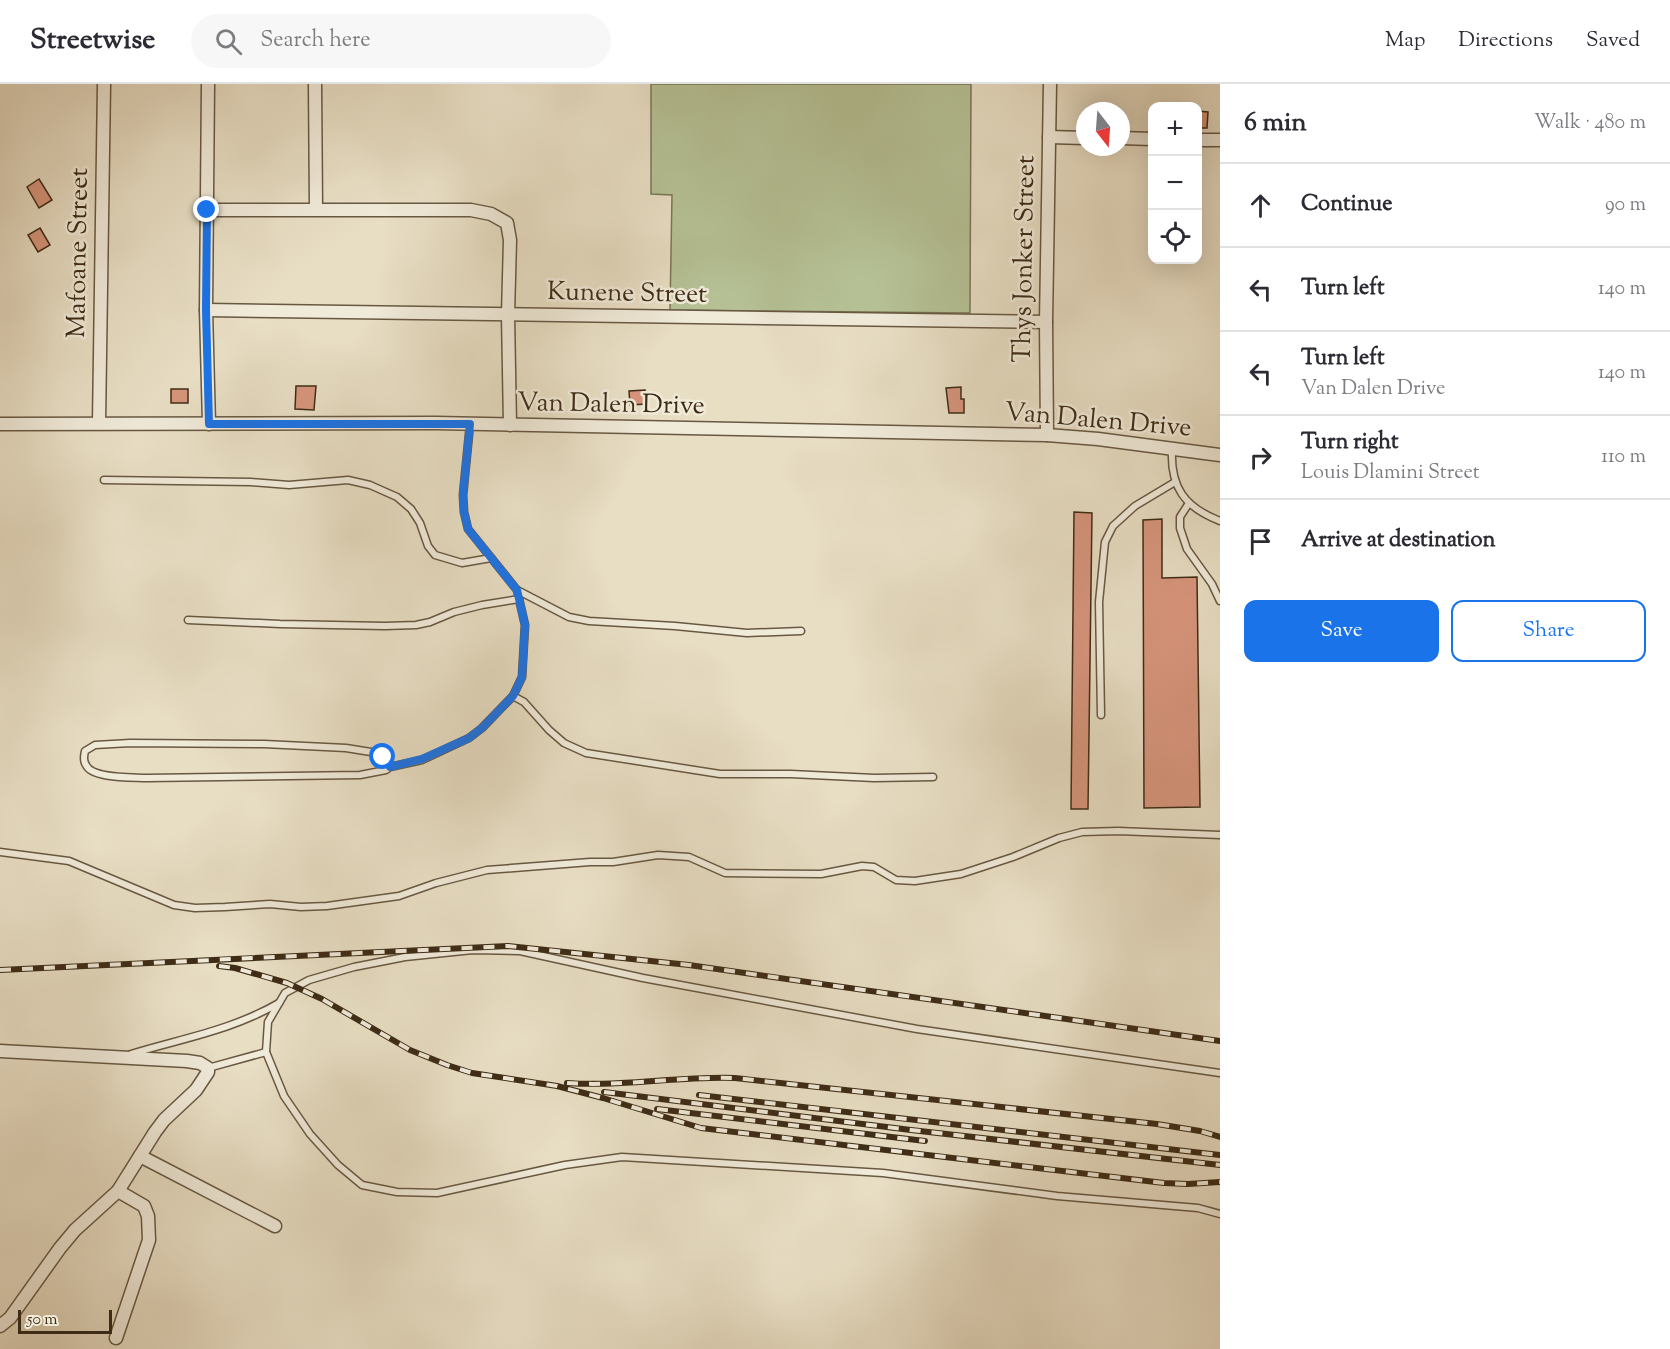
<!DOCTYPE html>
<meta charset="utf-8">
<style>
:root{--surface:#fff;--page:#f7f7f7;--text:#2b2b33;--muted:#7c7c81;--line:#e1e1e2;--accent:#1a73e8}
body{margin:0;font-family:"Sorts Mill Goudy",serif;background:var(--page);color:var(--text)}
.controls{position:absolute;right:18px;top:18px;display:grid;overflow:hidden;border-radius:12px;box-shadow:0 6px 24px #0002}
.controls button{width:54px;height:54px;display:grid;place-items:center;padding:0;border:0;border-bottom:2px solid var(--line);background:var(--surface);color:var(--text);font:30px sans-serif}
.compass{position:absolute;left:1076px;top:18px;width:54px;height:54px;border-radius:50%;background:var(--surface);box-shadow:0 6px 24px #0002;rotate:163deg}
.scale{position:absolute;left:18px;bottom:15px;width:94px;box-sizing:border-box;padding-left:6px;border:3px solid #3e2c16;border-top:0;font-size:16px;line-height:21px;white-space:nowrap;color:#3e2c16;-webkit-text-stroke:4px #f0ead9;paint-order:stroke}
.stop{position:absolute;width:18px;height:18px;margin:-14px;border:4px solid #1a73e8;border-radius:50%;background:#fff}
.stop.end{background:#1a73e8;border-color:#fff;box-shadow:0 2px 6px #0008}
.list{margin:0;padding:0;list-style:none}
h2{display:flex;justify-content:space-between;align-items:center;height:78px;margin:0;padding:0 24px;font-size:26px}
h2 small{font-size:20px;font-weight:400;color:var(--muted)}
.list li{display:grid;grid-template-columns:39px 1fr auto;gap:18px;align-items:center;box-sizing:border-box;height:84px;padding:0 24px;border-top:2px solid var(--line)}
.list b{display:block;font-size:22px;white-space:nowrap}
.list p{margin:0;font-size:20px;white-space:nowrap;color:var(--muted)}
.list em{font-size:20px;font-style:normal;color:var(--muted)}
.actions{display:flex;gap:12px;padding:18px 24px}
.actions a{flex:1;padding:14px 0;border:2px solid var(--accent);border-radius:12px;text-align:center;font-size:21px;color:var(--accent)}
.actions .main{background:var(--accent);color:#fff}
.icon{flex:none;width:33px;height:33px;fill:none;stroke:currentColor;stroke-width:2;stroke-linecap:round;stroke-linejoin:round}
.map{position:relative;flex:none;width:1220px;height:1265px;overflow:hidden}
header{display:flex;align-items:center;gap:36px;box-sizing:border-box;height:84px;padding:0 30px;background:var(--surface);border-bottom:2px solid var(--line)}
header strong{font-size:28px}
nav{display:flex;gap:33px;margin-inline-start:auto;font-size:21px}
.search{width:420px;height:54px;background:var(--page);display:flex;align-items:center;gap:15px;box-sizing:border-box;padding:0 21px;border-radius:33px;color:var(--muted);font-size:22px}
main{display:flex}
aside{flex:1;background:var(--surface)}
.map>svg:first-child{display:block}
.green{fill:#b5c195;stroke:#7a7656;stroke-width:1.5}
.building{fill:#d7957c;stroke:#3e2c16;stroke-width:1.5}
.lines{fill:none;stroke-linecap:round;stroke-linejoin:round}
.lane-casing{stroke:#685842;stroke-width:9}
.street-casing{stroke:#685842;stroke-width:15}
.lane{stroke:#f0ead9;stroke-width:6}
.street{stroke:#f0ead9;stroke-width:12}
.rail-casing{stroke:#3e2c16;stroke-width:6}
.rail{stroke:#f0ead9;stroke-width:4;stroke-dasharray:11;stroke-linecap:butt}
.route{stroke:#1a73e8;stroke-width:8}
.labels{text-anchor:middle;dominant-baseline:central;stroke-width:5;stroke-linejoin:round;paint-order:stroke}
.street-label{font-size:26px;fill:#3e2c16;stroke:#f0ead9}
</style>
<header>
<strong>Streetwise</strong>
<div class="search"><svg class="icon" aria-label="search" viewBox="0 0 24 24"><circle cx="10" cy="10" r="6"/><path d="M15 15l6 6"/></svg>Search here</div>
<nav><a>Map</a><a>Directions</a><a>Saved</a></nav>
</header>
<main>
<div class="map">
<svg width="1220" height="1265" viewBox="0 0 1220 1265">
<rect width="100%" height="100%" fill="#e8dec4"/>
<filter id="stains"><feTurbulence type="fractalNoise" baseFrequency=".00333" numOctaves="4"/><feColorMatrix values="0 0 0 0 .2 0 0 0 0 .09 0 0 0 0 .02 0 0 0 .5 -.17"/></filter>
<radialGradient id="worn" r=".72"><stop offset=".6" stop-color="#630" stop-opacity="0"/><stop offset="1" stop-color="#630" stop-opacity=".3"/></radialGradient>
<polygon class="green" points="651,0 971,0 970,229 670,226 672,111 651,110"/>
<g class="building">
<polygon points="1197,27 1208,28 1207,44 1197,44"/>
<polygon points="39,95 52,116 39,124 27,103"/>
<polygon points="40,144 50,161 38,168 28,151"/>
<polygon points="296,302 316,302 314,326 295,325"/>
<polygon points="961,303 961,315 964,315 964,329 949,329 946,304"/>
<rect x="171" y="305" width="17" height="14"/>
<polygon points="645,306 646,320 630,321 629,307"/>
<polygon points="1074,428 1092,429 1088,725 1071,725"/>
<polygon points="1162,435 1162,494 1197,493 1200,723 1144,724 1143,436"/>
</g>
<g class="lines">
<defs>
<g id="lane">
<path d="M1172 364C1170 403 1184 423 1220 437"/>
<polyline points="104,396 251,398 289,401 348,396 370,401 397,413 411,425 420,439 428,462 435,471 462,479 491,474"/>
<polyline points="1189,419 1180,433 1180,444 1187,465 1212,500 1220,517"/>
<polyline points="517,506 569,533 589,537 675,542 747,549 801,547"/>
<polyline points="188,536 280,540 385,542 416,541 430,538 454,528 482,521 519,515"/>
<polyline points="513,612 524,618 549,646 564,659 586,669 720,690 791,690 874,694 933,693"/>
<polyline points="1101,631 1099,518 1105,458 1113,442 1135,422 1175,398"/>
<path d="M390 683 383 673 371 668 346 664 264 660 130 659 95 661 85 667C84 671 83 677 86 681 92 695 133 693 147 694L360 691 386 686 390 683 422 676 469 654 482 644 513 612 522 593 525 541 517 506 468 445 464 428 463 411 470 340"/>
<polyline points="0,768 69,777 174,821 195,824 225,823 270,820 301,823 327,822 399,812 436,799 487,786 590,778 613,778 658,771 689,773 725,789 821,790 862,782 874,783 896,796 915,797 961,790 1013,773 1059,754 1082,748 1118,747 1220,751"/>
<path d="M131 970C183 954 230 947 279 919"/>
<polyline points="208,984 266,968"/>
<polyline points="1220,989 917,945 643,894 520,867 473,866 405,873 354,883 309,896 285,909 268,938 266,968 284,1012 310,1050 338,1081 362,1101 397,1108 437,1109 565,1081 622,1073 883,1089 1057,1112 1198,1124 1220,1130"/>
</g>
<g id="street">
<polyline points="208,0 206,226 209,340"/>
<polyline points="315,0 316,125"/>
<polyline points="1049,53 1085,54"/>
<polyline points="1121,54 1152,55"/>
<polyline points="1198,56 1220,56"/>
<polyline points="207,126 471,126 491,130 507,139 510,156 508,231 510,341"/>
<polyline points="206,226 1046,238"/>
<polyline points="99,339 104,0"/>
<polyline points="0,340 436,339 1047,351 1098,355 1220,371"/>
<polyline points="1047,351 1046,238 1050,0"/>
<polyline points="0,967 187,977 200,979 208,984 208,988 196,1006 164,1036 155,1048 118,1107 75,1146 60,1164 10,1234 0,1242"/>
<polyline points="140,1072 275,1142"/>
<polyline points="116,1254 149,1156 148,1132 144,1122 118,1107"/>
</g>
</defs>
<use href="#lane" class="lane-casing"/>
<use href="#street" class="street-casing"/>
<use href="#lane" class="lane"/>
<use href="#street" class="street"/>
<defs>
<g id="rail">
<polyline points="219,882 235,884 287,899 322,915 410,966 447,981 472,989 557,1002 603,1014 701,1044 1164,1099 1188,1100 1220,1098"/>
<polyline points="0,886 508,862 689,881 1220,957"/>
<path d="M567 999C623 1003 679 992 735 994L1157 1040 1200 1047 1220 1053"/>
<polyline points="604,1008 911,1046 1220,1081"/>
<polyline points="699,1011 1220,1071"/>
<polyline points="657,1025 925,1057"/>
</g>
</defs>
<use href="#rail" class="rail-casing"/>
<use href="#rail" class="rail"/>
</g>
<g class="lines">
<polyline class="route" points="207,126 206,226 209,340 470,340 463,411 464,428 468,445 517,506 525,541 522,593 513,612 482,644 469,654 422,675 390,683 383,673"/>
</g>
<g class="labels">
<g class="street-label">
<text transform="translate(79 169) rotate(-89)">Mafoane Street</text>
<text transform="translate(1025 175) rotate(-89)">Thys Jonker Street</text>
<text transform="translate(627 210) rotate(1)">Kunene Street</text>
<text transform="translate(611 321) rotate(1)">Van Dalen Drive</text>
<text transform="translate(1098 337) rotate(5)">Van Dalen Drive</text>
</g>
</g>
<rect width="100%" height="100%" filter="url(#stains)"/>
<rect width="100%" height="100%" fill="url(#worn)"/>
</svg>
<div class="controls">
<button>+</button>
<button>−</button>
<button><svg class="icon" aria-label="locate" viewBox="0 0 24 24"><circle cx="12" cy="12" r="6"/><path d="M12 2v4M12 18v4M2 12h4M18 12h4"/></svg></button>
</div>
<svg class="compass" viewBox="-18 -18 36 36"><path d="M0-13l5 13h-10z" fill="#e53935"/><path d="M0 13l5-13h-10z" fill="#7c7c81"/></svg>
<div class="scale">50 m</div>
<div class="stop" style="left:383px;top:673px"></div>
<div class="stop end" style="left:207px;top:126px"></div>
</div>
<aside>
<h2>6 min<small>Walk · 480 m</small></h2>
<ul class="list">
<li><svg class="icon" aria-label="ahead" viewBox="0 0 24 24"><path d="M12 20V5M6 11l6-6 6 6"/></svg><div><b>Continue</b></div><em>90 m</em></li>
<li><svg class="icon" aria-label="left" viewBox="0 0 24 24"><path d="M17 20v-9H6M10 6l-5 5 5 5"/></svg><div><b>Turn left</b></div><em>140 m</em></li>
<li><svg class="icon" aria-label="left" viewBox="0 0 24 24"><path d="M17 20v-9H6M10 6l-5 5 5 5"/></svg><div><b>Turn left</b><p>Van Dalen Drive</p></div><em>140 m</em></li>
<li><svg class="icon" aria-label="right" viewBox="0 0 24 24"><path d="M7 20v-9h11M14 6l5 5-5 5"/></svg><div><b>Turn right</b><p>Louis Dlamini Street</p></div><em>110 m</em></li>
<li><svg class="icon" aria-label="arrive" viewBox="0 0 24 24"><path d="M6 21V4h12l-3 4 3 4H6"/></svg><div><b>Arrive at destination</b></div></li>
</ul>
<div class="actions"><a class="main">Save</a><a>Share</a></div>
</aside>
</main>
